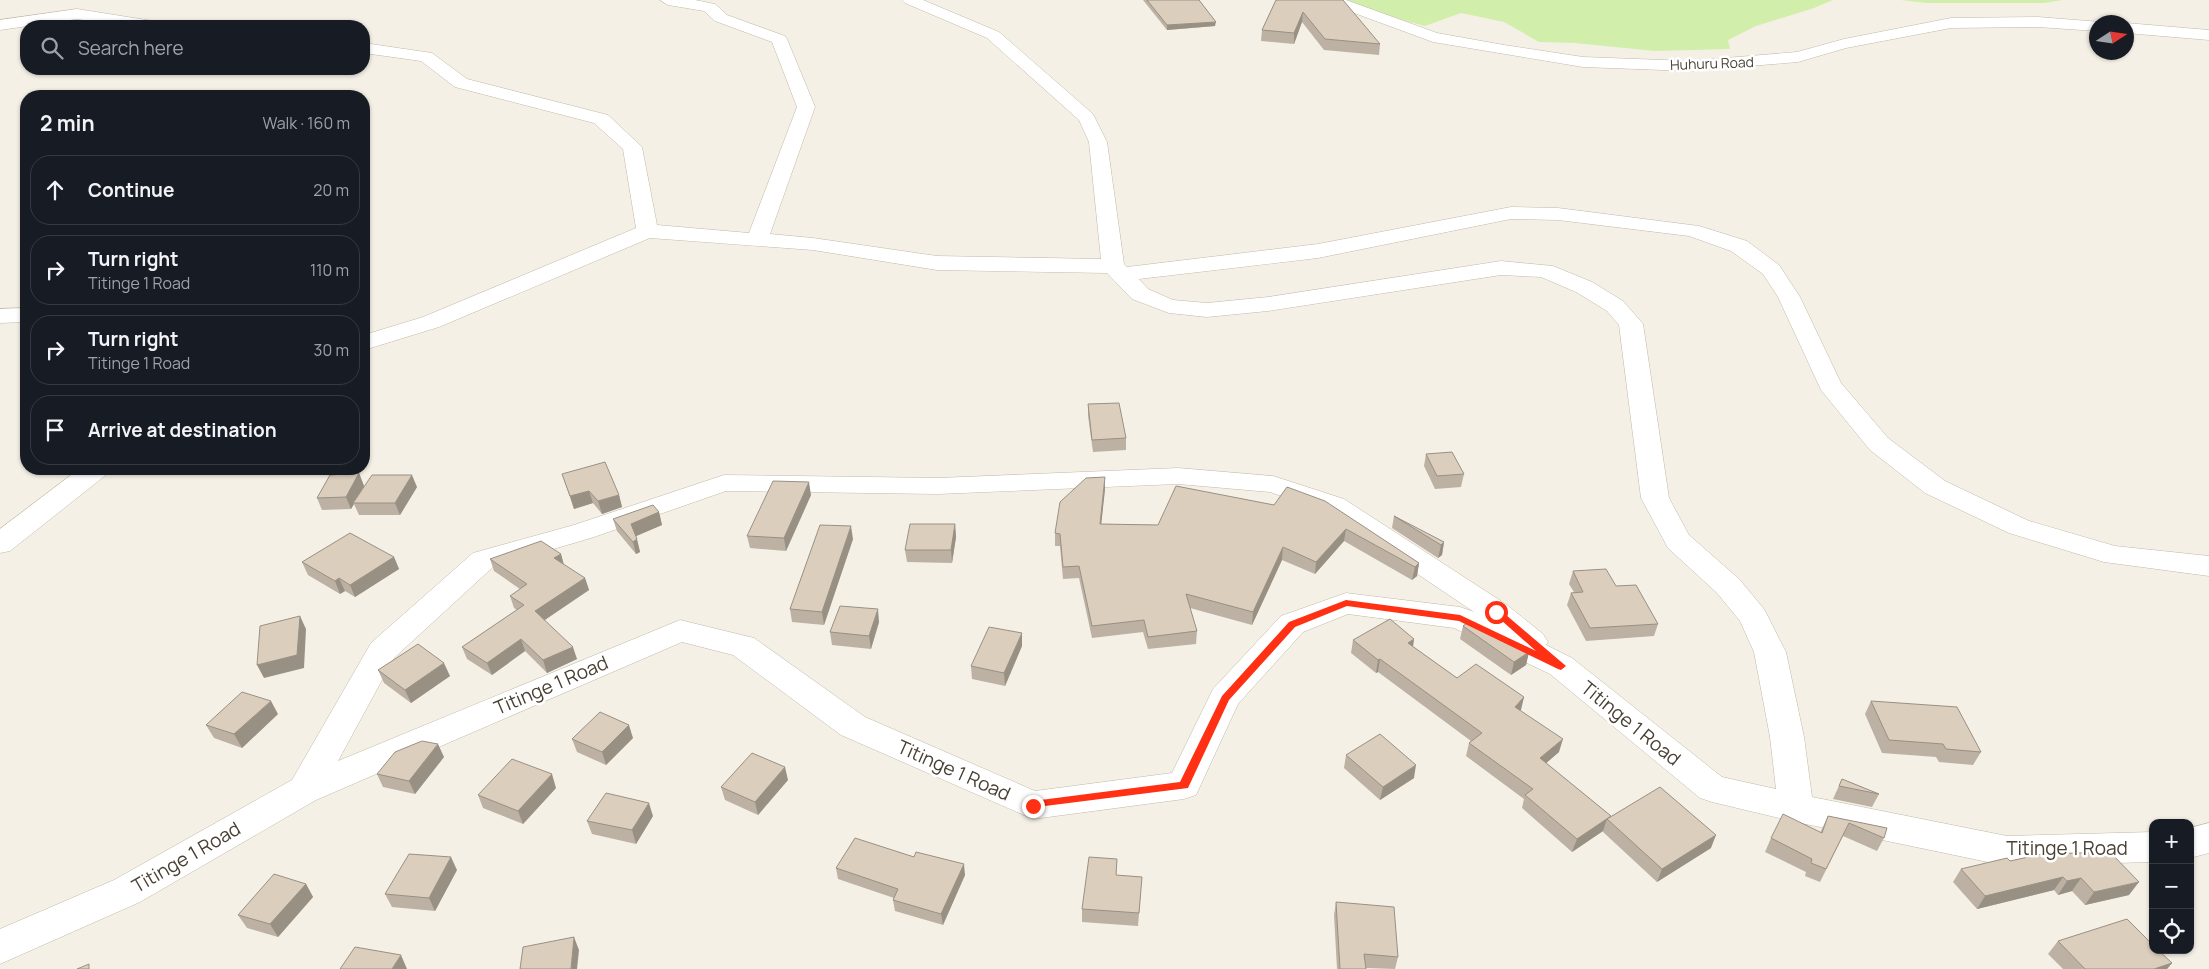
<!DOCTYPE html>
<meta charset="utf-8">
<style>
:root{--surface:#171b24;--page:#20242c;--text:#f1f3f6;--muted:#9ea1a6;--line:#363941}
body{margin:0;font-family:Manrope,sans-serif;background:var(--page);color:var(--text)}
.controls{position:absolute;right:15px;bottom:15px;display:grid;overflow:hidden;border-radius:10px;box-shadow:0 1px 4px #0004}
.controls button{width:45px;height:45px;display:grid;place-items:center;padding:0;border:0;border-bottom:1px solid var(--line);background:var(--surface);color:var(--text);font:25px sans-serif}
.compass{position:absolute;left:2089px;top:15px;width:45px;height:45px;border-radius:50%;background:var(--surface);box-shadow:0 1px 4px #0004;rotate:78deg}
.stop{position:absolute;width:15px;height:15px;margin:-11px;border:4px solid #ff3013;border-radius:50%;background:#fff}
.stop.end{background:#ff3013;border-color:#fff;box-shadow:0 1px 5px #0008}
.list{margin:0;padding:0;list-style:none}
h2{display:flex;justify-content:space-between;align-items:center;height:65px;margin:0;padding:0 20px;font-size:21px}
h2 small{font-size:16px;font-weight:400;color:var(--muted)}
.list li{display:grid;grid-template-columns:32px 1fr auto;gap:15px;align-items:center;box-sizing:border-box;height:70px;margin:0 10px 10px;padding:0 10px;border:1px solid var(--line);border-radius:20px}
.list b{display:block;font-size:19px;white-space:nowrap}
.list p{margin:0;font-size:16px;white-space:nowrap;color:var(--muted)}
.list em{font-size:16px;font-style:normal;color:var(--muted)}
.icon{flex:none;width:28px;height:28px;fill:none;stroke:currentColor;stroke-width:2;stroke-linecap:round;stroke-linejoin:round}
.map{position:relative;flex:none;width:2209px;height:969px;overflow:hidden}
.search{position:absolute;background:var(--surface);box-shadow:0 1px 4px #0004;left:20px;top:20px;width:350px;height:55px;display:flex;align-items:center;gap:12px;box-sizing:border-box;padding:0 18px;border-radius:20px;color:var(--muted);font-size:19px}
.panel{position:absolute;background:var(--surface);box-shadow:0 1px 4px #0004;left:20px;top:90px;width:350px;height:385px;border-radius:20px}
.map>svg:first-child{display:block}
.green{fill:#d1eeaa}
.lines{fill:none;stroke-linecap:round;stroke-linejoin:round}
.minor-casing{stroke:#c2b8a7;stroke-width:1}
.minor{fill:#fff;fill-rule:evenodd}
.wall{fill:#bcb1a3}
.shaded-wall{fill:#999084}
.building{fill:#dbcebd;stroke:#999084}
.route{fill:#ff3013}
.labels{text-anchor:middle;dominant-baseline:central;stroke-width:5;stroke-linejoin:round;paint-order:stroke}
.far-street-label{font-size:14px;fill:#494034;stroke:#fff}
.near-street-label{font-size:19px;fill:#494034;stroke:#fff}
</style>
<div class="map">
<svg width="2209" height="969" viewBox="0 0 2209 969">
<rect width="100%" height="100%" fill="#f5f0e6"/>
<g class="green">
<polygon points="1345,0 1833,0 1814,8 1756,26 1728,40 1730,49 1655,51 1575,43 1539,42 1504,22 1461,13 1425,26 1372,12"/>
<polygon points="1901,0 2063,0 2044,3 1926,3"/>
</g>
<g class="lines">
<defs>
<g id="minor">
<path d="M660 0H695L715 4 727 15 785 36 787 39 815 107 770 234 813 238 937 256 1101 259 1089 142 1079 120 987 38 905 3 902 0H923L999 32 1093 114 1107 142 1124 264 1127 267 1318 244 1511 207 1558 208 1699 226 1747 241 1779 265 1800 297 1841 383 1888 438 1945 481 2029 521 2115 546 2209 556V576L2104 562 2009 533 1925 493 1870 450 1821 390 1778 297 1763 274 1731 251 1689 236 1558 220 1511 219 1318 258 1139 279 1148 289 1173 300 1207 303 1268 297 1501 261 1553 266 1592 282 1623 301 1643 324 1669 498 1689 535 1739 579 1764 609 1786 652 1804 737 1812 797 2007 836 2153 832V862L2007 866 1796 822 1712 802 1700 798 1550 674 1454 628 1348 614 1303 632 1238 704 1196 795 1184 799 1033 819 841 735 733 655 682 642 316 800 140 902 0 964V929L114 880 292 780 371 643 473 553 574 525 724 475 938 478 1178 468 1273 476 1344 499 1507 605 1543 634 1548 642 1546 645 1572 658 1722 777 1776 789 1770 737 1754 652 1740 621 1717 593 1668 548 1641 498 1619 325 1607 311 1576 292 1541 277 1501 275 1268 311 1207 317 1169 313 1132 299 1107 273 937 270 813 250 650 238 439 327 364 350V335L423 317 636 228 623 149 594 123 455 87 421 61 364 53V43L432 53 467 79 608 115 642 147 657 225 749 233 797 107 772 42 715 21 704 11 668 5ZM1178 484 1270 492 1324 511 1474 612 1460 607 1346 593 1281 616 1213 689 1172 773 1035 791 865 717 754 638 680 620 338 761 394 658 493 567 594 537 726 491 938 494Z"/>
<polygon points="1324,0 1346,0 1437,33 1504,45 1583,57 1690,61 1797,52 1844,39 1951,18 2038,17 2101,22 2096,22 2096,31 2038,27 1951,28 1846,48 1798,62 1690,71 1583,67 1433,42 1327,3"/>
<polygon points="77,9 153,21 161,26 124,26 77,19 0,30 0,20"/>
<polygon points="2126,23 2209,30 2209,40 2126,33"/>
<polygon points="26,308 26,322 0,323 0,309"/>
<polygon points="79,469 110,469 106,475 10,551 0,553 0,529"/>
<polygon points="2209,823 2209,853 2190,858 2190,828"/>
</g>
</defs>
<use href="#minor" class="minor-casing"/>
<use href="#minor" class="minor"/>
</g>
<g class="wall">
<polygon points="1143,0 1199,0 1215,26 1167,30"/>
<polygon points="1276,0 1380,44 1379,55 1324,50 1302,22 1294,44 1261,41 1262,30"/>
<polygon points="1088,404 1126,438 1126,450 1093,452 1088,416"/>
<polygon points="1426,454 1464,474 1461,487 1435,489 1424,466"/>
<polygon points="359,473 364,486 417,487 400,515 359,515 354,504 351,509 322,510 317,498"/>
<polygon points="562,474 619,495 622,507 602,514 593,503 574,509"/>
<polygon points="1287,487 1419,563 1417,576 1412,580 1344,541 1315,574 1282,560 1252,625 1190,608 1197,631 1196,644 1148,649 1143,632 1092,638 1079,578 1063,579 1060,546 1055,546 1055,533 1105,489 1101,524 1158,525 1274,505"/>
<polygon points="811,495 786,551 750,548 747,536"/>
<polygon points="659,512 662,525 636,536 640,552 636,554 617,531 613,519"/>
<polygon points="1394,516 1444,542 1442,555 1438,558 1392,528"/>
<polygon points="955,524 956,537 952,563 907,562 905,550"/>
<polygon points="853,539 824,625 792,622 790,609"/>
<polygon points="561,554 564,565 585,578 589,590 544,620 577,659 547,673 525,651 492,675 467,659 462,647 517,610 514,608 510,596 520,589 494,571 490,559"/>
<polygon points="394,557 399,569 355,597 345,591 340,594 308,575 302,562"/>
<polygon points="1573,571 1616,586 1658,624 1654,636 1586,641 1567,605 1571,593 1574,592 1569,584"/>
<polygon points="879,622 871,649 832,645 830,632"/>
<polygon points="1463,626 1529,652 1526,665 1511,675 1460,639"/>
<polygon points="1414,639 1413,647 1457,678 1524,697 1520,710 1559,752 1546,763 1611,816 1610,817 1711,848 1657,882 1603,832 1603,831 1572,852 1522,808 1524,799 1466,756 1469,743 1471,741 1378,672 1376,673 1351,653 1353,640"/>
<polygon points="1022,646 1005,686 972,679 971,666"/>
<polygon points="378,670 450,676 411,703 384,683"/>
<polygon points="1871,701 1981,752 1973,765 1939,762 1936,757 1882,753 1865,714"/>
<polygon points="278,714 242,748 214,738 206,725"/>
<polygon points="633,738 606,765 577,752 572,739"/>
<polygon points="1346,755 1414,778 1380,800 1344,768"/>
<polygon points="444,757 415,794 383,787 377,774"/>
<polygon points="1842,779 1879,794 1872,807 1833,799"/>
<polygon points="788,780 758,815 725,800 721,787"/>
<polygon points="556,788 523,824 483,808 478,795"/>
<polygon points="653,816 636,844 592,834 587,821"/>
<polygon points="1828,816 1887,828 1884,838 1877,851 1843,836 1820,882 1805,876 1806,872 1765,852 1771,838 1820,833"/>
<polygon points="2042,854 2129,895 2085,905 2072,891 2058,895 2054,890 1977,909 1953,882 1961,869 2010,861"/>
<polygon points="836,868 965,875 943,925 895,911 893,900 894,898 838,879"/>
<polygon points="457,870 435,911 392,907 385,894"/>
<polygon points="1117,875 1141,890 1138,926 1082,922 1082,909"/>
<polygon points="306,884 313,897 278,937 247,928 238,915"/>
<polygon points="1336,902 1398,957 1395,969 1366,968 1366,969 1337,969 1334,915"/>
<polygon points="2058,941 2172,963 2167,969 2063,969 2048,954"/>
</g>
<g class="shaded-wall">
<polygon points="1303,12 1302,22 1294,44 1294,33"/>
<polygon points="1216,22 1215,26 1167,30 1167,25"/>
<polygon points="359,473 364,486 353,503 354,504 351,509 346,497"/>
<polygon points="412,475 417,487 400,515 395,503"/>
<polygon points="1105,477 1105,489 1100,536 1100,524"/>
<polygon points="809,482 811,495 786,551 784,538"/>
<polygon points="589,491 593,503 574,509 570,496"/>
<polygon points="619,495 622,507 602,514 598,501"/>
<polygon points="659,512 662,525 634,537 631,524"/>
<polygon points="955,524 956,537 952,563 951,550"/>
<polygon points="851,526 853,539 824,625 822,612"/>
<polygon points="1346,529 1344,541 1315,574 1316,562"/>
<polygon points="637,539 640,552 636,554 633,542"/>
<polygon points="1444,542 1442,555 1438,558 1441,545"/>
<polygon points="1283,547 1282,560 1252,625 1253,612"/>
<polygon points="561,554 564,566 554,558"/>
<polygon points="394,557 399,569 355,597 350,585"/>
<polygon points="1419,563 1417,576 1412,580 1415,567"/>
<polygon points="339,578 345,591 340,594 335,581"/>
<polygon points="585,578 589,590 539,624 535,611"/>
<polygon points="878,609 879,622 871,649 869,636"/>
<polygon points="300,616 306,629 304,668 264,678 257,665"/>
<polygon points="1022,633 1022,646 1005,686 1004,673"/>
<polygon points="521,639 525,651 492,675 487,663"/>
<polygon points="1414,639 1412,652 1408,643"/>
<polygon points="573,647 577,659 547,673 543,660"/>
<polygon points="1529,652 1526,665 1511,675 1514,662"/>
<polygon points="1380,659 1378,672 1376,673 1378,660"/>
<polygon points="444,663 450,676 411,703 405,690"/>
<polygon points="1524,697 1521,710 1512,720 1515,707"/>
<polygon points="271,701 278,714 242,748 234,734"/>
<polygon points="629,725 633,738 606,765 602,752"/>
<polygon points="1563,739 1559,752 1537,771 1540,758"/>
<polygon points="438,744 444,757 415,794 409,781"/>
<polygon points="1416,765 1414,778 1380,800 1383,787"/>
<polygon points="785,767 788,780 758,815 755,802"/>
<polygon points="552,774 556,788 523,824 518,811"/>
<polygon points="649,803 653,816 636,844 632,830"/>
<polygon points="1611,816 1609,821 1607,819 1603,831 1572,852 1577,839"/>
<polygon points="1716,835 1711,848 1657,882 1662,869"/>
<polygon points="451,857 457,870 435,911 429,898"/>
<polygon points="964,864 965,875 943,925 941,914"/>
<polygon points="2063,877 2054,890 1977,909 1985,896"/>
<polygon points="2081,878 2072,891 2058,895 2067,881"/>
<polygon points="2139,882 2129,895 2085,905 2094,892"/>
<polygon points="306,884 313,897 278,937 270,924"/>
<polygon points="574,937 579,950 577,969 571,969"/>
<polygon points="401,955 407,969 392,969"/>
<polygon points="2172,963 2167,969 2154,969"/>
</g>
<g class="building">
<polygon points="1147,0 1199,0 1216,22 1167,25"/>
<polygon points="1276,0 1343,0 1380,44 1325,39 1303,12 1294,33 1262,30"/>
<polygon points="1119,403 1126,438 1092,440 1088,404"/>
<polygon points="1452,452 1464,474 1437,476 1426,454"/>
<polygon points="605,462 619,495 598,501 589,491 570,496 562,474"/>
<polygon points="359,473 346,497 317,498 330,475"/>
<polygon points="372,475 412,475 395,503 353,503"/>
<polygon points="1105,477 1100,524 1158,525 1176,486 1274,505 1287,487 1325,501 1419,563 1415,567 1346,529 1316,562 1283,547 1253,612 1186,594 1197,631 1148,637 1144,620 1092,626 1079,566 1063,567 1060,534 1055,533 1060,502 1086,478"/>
<polygon points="773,481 809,482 784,538 747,536"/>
<polygon points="653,505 659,512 631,524 637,539 633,542 613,519"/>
<polygon points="1394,516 1444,542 1441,545"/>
<polygon points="910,524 955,524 951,550 905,550"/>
<polygon points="820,525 851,526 822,612 790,609"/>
<polygon points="350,533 394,557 350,585 339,578 335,581 302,562"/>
<polygon points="541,541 561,554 554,558 585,578 535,611 573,647 543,660 521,639 487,663 462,647 524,605 510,596 527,584 490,559"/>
<polygon points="1606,569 1616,586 1636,585 1658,624 1590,628 1571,593 1583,592 1573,571"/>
<polygon points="840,606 878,609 869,636 830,632"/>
<polygon points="300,616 297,655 257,665 260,626"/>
<polygon points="1390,619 1414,639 1408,643 1457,678 1476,664 1524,697 1515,707 1563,739 1540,758 1611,816 1577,839 1525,795 1533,789 1469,743 1482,733 1380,659 1378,660 1353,640"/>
<polygon points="1468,622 1529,652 1514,662 1463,626"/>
<polygon points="989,627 1022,633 1004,673 971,666"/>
<polygon points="418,644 444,663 405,690 378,670"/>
<polygon points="242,692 271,701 234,734 206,725"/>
<polygon points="1871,701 1957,707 1981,752 1946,749 1943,744 1889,740"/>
<polygon points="600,712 629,725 602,752 572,739"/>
<polygon points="1380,734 1416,765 1383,787 1346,755"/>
<polygon points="422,741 438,744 409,781 377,774 395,752"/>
<polygon points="752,753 785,767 755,802 721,787"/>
<polygon points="512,759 552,774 518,811 478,795"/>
<polygon points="1842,779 1879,794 1839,786"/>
<polygon points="1660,787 1716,835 1662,869 1607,819"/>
<polygon points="606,793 649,803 632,830 587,821"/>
<polygon points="1783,814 1822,833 1828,816 1887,828 1884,838 1849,823 1826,869 1811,863 1812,859 1771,838"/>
<polygon points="855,838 914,857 916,852 964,864 941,914 893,900 898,889 836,868"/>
<polygon points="2110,852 2139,882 2094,892 2081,878 2067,881 2063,877 1985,896 1961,869 2007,858 2010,861 2042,854"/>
<polygon points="409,854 451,857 429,898 385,894"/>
<polygon points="1089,857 1117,859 1116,875 1142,877 1139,913 1082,909"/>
<polygon points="274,874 306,884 270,924 238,915"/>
<polygon points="1336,902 1394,907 1398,957 1364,954 1366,969 1340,969"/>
<polygon points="2127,919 2153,945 2153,950 2158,950 2172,963 2154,969 2085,969 2058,941"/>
<polygon points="574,937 571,969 520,969 523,947"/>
<polygon points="355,947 401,955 392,969 340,969"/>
<polygon points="89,964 89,969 77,969"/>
</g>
<polygon class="route" points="1346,600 1460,615 1536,651 1492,612 1496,608 1499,609 1566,666 1561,670 1558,669 1459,621 1347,606 1295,627 1229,700 1188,788 1029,808 1028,806 1033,801 1180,782 1222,696 1289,622"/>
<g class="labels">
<g class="far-street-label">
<text transform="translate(1712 63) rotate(-2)">Huhuru Road</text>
</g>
<g class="near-street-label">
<text transform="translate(551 685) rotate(-23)">Titinge 1 Road</text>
<text transform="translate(1631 723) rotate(39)">Titinge 1 Road</text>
<text transform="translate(954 770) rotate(24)">Titinge 1 Road</text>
<text x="2067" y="848">Titinge 1 Road</text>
<text transform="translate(186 857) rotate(-30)">Titinge 1 Road</text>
</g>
</g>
</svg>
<div class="controls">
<button>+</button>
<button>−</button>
<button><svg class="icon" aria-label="locate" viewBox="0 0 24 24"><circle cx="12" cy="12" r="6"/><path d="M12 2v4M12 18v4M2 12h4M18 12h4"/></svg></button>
</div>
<svg class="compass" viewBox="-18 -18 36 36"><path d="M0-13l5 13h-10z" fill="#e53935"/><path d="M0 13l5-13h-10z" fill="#9ea1a6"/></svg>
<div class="stop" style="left:1496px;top:612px"></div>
<div class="stop end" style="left:1033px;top:806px"></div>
<div class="search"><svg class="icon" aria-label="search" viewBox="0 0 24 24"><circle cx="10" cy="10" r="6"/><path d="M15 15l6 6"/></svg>Search here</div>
<section class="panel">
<h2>2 min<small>Walk · 160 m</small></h2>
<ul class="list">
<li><svg class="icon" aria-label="ahead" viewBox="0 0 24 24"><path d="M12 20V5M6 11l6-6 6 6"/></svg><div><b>Continue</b></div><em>20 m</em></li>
<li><svg class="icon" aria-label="right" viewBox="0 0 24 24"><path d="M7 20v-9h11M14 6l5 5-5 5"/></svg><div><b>Turn right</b><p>Titinge 1 Road</p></div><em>110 m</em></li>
<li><svg class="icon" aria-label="right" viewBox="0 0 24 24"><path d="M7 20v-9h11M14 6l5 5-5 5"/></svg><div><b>Turn right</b><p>Titinge 1 Road</p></div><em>30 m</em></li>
<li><svg class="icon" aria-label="arrive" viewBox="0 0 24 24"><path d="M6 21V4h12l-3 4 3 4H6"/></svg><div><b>Arrive at destination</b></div></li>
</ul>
</section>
</div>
